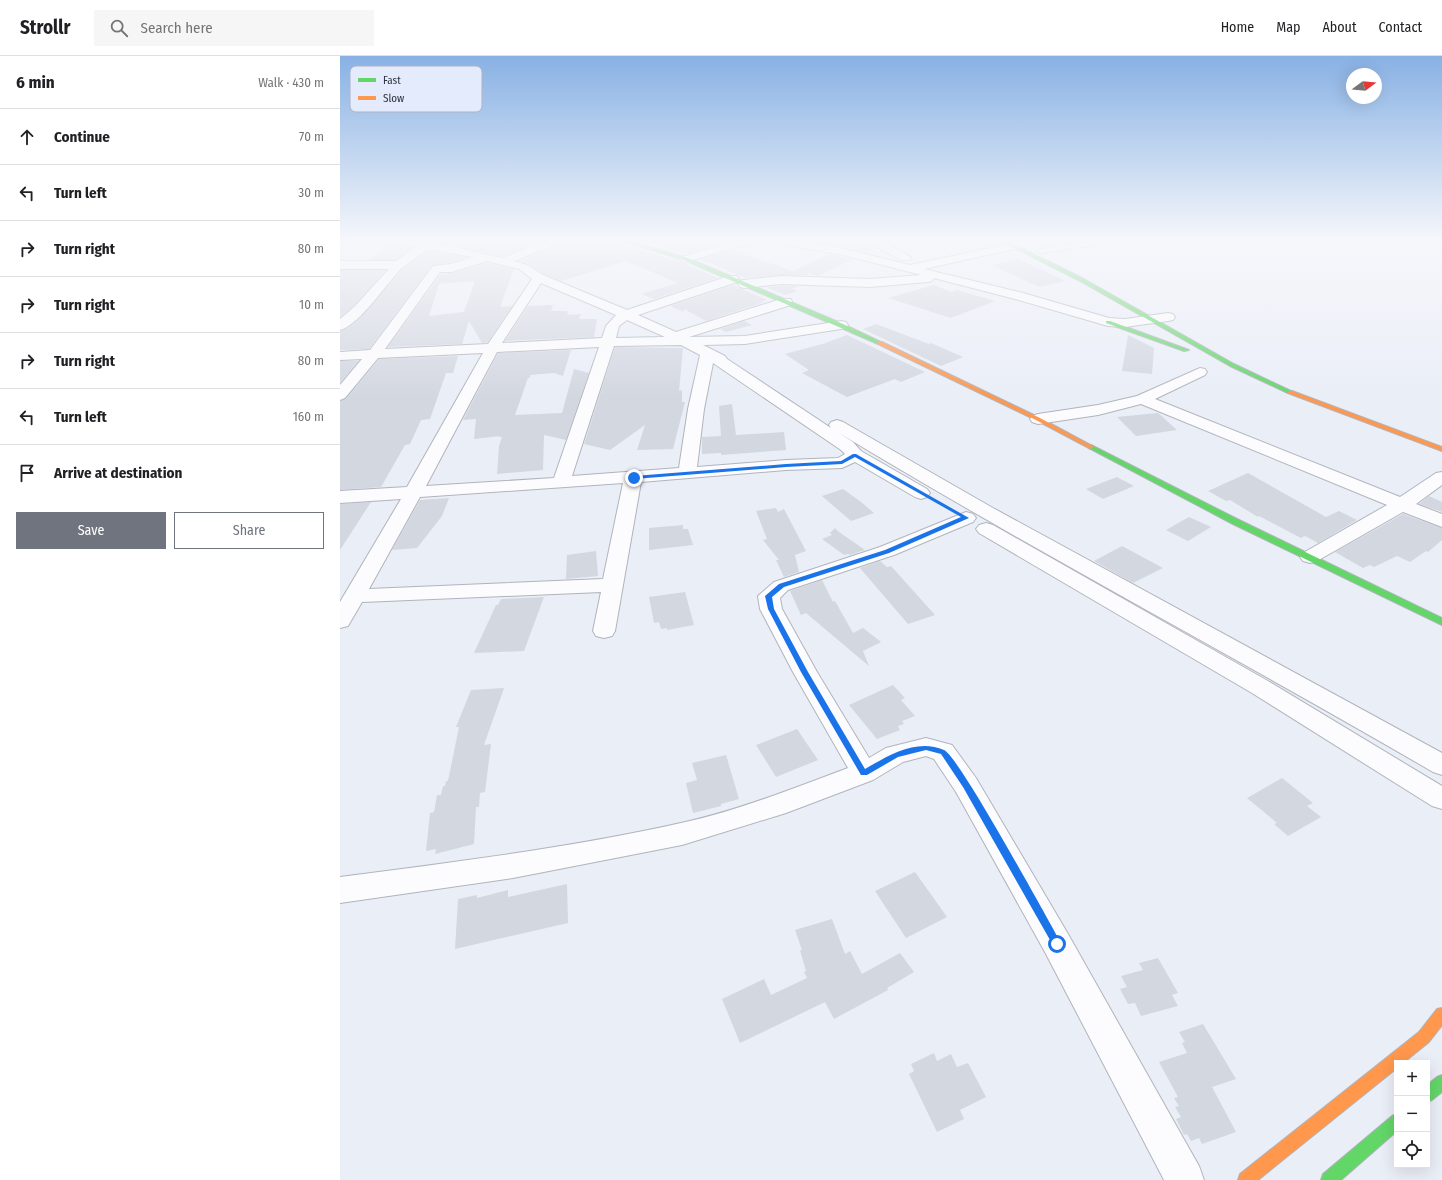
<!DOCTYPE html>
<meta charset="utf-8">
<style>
:root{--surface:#fff;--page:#f6f6f6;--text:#202124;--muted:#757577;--line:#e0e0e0;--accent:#6f747e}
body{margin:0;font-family:"Fira Sans Condensed",sans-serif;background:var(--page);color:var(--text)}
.controls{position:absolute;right:12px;bottom:12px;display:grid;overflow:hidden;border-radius:0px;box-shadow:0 4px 16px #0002}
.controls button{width:36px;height:36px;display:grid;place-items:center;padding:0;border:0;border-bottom:1px solid var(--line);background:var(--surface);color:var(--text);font:20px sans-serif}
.compass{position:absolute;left:1006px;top:12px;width:36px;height:36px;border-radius:50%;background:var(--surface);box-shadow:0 4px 16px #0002;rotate:74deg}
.stop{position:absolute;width:12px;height:12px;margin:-9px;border:3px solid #1a73e8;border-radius:50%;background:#fff}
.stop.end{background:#1a73e8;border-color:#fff;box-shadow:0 1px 4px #0008}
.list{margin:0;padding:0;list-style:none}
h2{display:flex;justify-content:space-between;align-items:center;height:52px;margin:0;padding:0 16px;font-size:17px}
h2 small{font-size:13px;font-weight:400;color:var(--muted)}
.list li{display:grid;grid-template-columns:26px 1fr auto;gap:12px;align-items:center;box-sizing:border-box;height:56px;padding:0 16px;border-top:1px solid var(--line)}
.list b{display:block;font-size:15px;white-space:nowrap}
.list em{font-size:13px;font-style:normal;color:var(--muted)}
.actions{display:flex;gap:8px;padding:12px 16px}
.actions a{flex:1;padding:9px 0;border:1px solid var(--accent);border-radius:0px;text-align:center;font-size:14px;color:var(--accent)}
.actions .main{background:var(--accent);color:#fff}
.icon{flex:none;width:22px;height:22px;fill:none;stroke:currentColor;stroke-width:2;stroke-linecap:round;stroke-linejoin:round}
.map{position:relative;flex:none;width:1102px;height:1124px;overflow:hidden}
header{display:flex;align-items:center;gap:24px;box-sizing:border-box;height:56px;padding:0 20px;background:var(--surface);border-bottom:1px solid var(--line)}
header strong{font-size:19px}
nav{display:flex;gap:22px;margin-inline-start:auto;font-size:14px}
.search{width:280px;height:36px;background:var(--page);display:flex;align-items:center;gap:10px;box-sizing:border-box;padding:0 14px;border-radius:0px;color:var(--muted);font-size:15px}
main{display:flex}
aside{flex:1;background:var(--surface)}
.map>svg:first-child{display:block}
.building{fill:#d3d7e0;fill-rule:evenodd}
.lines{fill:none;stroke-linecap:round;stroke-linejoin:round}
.lane-casing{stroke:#b0b4bc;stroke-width:2}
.street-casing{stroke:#b0b4bc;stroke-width:2}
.fast-casing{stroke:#b0b4bc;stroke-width:2}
.slow-casing{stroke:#b0b4bc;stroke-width:2}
.lane{fill:#fcfcfe;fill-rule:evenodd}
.street{fill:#fcfcfe;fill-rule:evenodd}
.fast{fill:#63d668;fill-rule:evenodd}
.slow{fill:#ff974d;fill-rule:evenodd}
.route{fill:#1a73e8}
.key{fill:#e4ebfd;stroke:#adb4c3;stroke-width:1}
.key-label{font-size:11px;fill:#2d323d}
</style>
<header>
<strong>Strollr</strong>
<div class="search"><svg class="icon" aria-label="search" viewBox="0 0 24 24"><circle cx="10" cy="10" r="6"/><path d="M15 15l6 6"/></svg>Search here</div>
<nav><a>Home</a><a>Map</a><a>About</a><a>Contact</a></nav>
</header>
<main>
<aside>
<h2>6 min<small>Walk · 430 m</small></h2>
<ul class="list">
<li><svg class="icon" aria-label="ahead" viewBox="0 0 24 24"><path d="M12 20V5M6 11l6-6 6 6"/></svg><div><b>Continue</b></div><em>70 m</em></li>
<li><svg class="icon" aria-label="left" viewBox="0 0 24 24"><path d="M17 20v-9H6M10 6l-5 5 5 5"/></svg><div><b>Turn left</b></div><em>30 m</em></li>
<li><svg class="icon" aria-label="right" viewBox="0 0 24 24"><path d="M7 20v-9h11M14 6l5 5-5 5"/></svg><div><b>Turn right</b></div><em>80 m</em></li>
<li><svg class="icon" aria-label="right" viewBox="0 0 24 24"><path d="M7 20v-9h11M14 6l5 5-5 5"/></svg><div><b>Turn right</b></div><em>10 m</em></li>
<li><svg class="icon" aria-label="right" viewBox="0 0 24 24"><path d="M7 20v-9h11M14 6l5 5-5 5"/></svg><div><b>Turn right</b></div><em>80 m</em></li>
<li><svg class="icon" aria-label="left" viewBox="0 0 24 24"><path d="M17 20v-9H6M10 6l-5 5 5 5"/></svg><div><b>Turn left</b></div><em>160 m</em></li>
<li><svg class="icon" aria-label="arrive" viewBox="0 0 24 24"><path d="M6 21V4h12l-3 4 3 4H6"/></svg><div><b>Arrive at destination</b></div></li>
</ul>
<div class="actions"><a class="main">Save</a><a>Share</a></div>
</aside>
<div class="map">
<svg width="1102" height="1124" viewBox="0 0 1102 1124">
<rect width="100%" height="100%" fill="#eaeef7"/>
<g class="building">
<polygon points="99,183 205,183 162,200 98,186"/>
<polygon points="227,183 242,183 248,187 291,191 341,206 378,222 314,243 301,238 338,227 286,205 221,225 204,218 188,208 179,205 226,186"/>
<polygon points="295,183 360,183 377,189 346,198"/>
<polygon points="506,183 522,183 535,192 525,197 479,187"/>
<polygon points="52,189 72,192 56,204 28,204"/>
<polygon points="392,194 453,215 489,198 513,203 478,220 468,217 467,219 441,219 405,222 360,203"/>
<polygon points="88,195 127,201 111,207 92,209 29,293 0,294 0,275 8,272 17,265 64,212"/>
<polygon points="678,203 726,225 699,231 652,209"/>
<path d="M147 207 174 213 160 251 172 250 147 287H142L129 265 122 288 48 291 101 218 112 217ZM135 225 124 256 89 260 99 228Z"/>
<polygon points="0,214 46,214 14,249 0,261"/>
<polygon points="393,229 427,244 422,245 425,246 366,265 344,253 344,256 330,250"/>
<polygon points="594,229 611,236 617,234 655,245 611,262 548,242"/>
<polygon points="441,230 458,230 452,233 458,235 445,239 426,231"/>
<polygon points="213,249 211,255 227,255 228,259 241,258 239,263 257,263 254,281 165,285 188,250"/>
<polygon points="404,265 412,269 386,276 380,273"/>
<polygon points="536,268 589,288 591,287 623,301 601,310 523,273"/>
<polygon points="507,279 585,316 561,326 555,323 507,341 462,317 469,314 445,298 486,287 485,287"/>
<polygon points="788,279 814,292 812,318 782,315"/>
<polygon points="275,291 343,292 339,335 342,334 342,346 345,346 333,393 297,394 305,369 270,394 244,388"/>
<polygon points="231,294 223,320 214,317 190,319 190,322 188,322 175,359 222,357 234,313 249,317 226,384 204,379 203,414 157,418 159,390 162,381 159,381 160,380 134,383 136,363 123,364 158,297"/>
<polygon points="118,300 113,317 106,317 90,363 81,364 70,388 65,389 41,431 0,434 0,345 6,343 39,303"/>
<polygon points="0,305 19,305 0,327"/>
<polygon points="392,348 396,379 444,376 446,394 381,399 381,397 362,398 362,381 381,380 379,350"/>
<polygon points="818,357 837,374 796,380 777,361"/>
<polygon points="908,417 986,461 999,455 1017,464 978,487 965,480 961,482 919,460 918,461 890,444 886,445 868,435"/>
<polygon points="777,421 794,430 763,443 746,433"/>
<polygon points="503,433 521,446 534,457 511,465 482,440"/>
<polygon points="1089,440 1102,446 1102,456 1079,448"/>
<polygon points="109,442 102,460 77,492 52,494 80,444"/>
<polygon points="31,446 0,494 0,448"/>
<polygon points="436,452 438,456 444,453 466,495 455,499 459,516 444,521 436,504 439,504 423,484 427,483 416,455"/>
<polygon points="1063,458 1102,472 1102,484 1088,496 1086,495 1070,506 1057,500 1034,511 1030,509 1023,512 995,496"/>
<polygon points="849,461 871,471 848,485 826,474"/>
<polygon points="343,469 343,473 348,473 353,489 309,494 309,472"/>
<polygon points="495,472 499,476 525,494 510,499 508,498 504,499 482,483 492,479 490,477"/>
<polygon points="782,490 823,512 793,527 754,505"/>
<polygon points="256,495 258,520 226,523 227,499"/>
<polygon points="540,505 547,511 551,510 595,559 568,568 520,512"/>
<polygon points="482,524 493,546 495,545 513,577 523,572 541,586 523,595 529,610 466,557 461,559 450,535"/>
<polygon points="345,536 354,569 327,574 327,572 321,573 319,566 314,567 309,541"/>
<polygon points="204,541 184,595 134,597 156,549 158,549 161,543"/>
<polygon points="553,629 565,642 561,644 575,660 562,665 564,668 558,670 560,674 537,683 509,649"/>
<polygon points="164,632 144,689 151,688 145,736 140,737 139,751 136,751 134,788 95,798 96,793 86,795 90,757 94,756 97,739 101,739 103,730 105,730 106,725 108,725 119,671 116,671 131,634"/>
<polygon points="457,673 478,704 436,721 416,689"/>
<polygon points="386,699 399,743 381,748 381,750 353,757 346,727 357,724 352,707"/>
<polygon points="942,722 973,747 967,750 981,761 948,780 934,768 937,767 907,742"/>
<polygon points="575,816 607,861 566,882 535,835"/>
<polygon points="227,828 228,867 115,893 118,843 137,839 137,842 168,834 168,841"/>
<polygon points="492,863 505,898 510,895 522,918 560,897 574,916 547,932 548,934 494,963 485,946 400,987 382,943 424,923 431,939 467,922 464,916 466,915 460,894 462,894 455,874"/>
<polygon points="818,902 838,937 832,939 838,950 801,960 795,947 788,948 780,933 787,931 781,920 803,914 799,907"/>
<polygon points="863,968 896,1023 872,1031 896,1076 862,1088 859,1082 851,1085 847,1078 844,1079 836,1063 841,1061 835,1051 839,1050 834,1042 838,1041 819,1006 847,997 842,987 845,986 839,976"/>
<polygon points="594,997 597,1005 611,998 617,1011 628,1007 646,1041 620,1054 624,1063 597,1076 569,1018 574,1015 571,1008"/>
</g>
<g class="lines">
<defs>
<polygon id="lane" points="776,183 794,183 700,197 697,195 700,193"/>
<g id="street">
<path d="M33 183H65L84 186 87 183H98L96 187 162 202 210 183H226L225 185 174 205 187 209 203 219 287 254 389 220H397L399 223 397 226 298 259 336 276 441 243H451L452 246 451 249 349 281 405 280 501 265 506 266 508 269 506 272 501 273 405 288 363 289 385 300 387 303 491 372 489 369 491 366 497 364 503 366 653 452 1102 697V719L1093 716C896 601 694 495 499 377L513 386 521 395 587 433 590 437 587 441 581 443 575 441 515 406 502 412 446 414 301 426 275 575 272 580 264 582 256 580 253 575 261 536 22 546 8 570 0 572V546L61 443 0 447V435L67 431 143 297 38 302 5 342 0 344V329L22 303 0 304V296L30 294 93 210 111 208 133 201 88 193C80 199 71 205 63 211 47 226 20 269 0 274V263L15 250 49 213H0V205H56L76 191 38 186ZM147 205 179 213 192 223 148 288 45 293 100 216H112ZM201 227 276 259 266 270 262 282 162 287ZM287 264 325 281 276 282 279 270ZM341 289 360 299 348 353 339 412 232 420 274 290ZM259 291 214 422 86 430 157 296ZM373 307 501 394 505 398 498 402 446 404 357 411 364 353ZM283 427 263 523 29 533 80 441Z"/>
<polygon points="403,183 446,183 504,193 570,209 674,187 680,190 678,192 584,213 683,237 769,262 785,263 828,257 833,258 835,261 833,264 828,265 785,271 768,270 675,243 594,222 592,225 588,226 530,231 441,228 404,232 400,231 398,228 400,225 404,224 441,220 530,223 581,219 504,199 420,184 346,206 342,205 340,203 342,201"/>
<polygon points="523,183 537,183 569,200 571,202 569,204 561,204"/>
<polygon points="860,312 865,313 867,316 865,319 815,343 1060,441 1096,417 1102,416 1102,429 1076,448 1102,458 1102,471 1063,456 977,505 970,507 963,505 960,501 963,497 1047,449 801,348 758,359 698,368 692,366 690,363 692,360 698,358 758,349 797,340"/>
<path d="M626 456 633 458 636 462 633 466 554 499 448 534 440 542 442 553 477 616 529 702 546 692 586 682 612 689 636 722 728 878 859 1110 864 1124H824L706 898 616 736 594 703 586 700 563 706 533 724 446 757 342 789 173 822 0 847V821C114 806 229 792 341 767 397 755 454 732 508 712L453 616 420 553 418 540 434 526 540 491Z"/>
<polygon points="646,467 653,469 928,625 1102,730 1102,753 1092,750 912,637 639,477 636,473 639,469"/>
</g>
<g id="fast">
<polygon points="246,183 292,186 348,202 503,268 543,287 538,288 344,204 292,188"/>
<polygon points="657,183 663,183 744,223 894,308 953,336 948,337 890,310 740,225"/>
<polygon points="766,265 770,265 849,294 844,295 766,267"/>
<polygon points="751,389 899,464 1102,562 1102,569 893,468 749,392 749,390"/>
<polygon points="1102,1019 1102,1036 1092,1044 1087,1046 1087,1029 1097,1021"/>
<polygon points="1057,1057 1057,1075 1001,1124 981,1124 983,1118 1052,1060"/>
</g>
<g id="slow">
<polygon points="538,286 542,286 700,362 754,391 751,393 749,392 696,364 538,288"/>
<polygon points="948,335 952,335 1102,391 1102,395 948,337"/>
<polygon points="1102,952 1102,969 1089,986 1063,1007 1057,1007 1057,1012 918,1124 898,1124 900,1118 1079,976 1097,953"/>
</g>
</defs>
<use href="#lane" class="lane-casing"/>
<use href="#street" class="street-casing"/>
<use href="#fast" class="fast-casing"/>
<use href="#slow" class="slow-casing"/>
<use href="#lane" class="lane"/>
<use href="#street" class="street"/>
<use href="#fast" class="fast"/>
<use href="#slow" class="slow"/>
</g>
<linearGradient id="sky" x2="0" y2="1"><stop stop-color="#88b1e4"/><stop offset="0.54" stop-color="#f6f7fb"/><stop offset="1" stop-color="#f6f7fb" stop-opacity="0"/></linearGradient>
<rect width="1102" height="341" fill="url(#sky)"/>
<path class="route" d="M513 398H516L629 462 549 497 444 531 432 541 434 553 468 616 525 713C549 699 577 682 604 694 618 699 706 860 720 885L722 888 720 891 717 892 714 891 623 731 601 698 586 694 558 701 527 719H521L461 616 428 553 425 540 439 528 545 494 621 461 515 401 502 408 446 411 294 423 291 422 294 420 446 408 501 405Z"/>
<rect x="10" y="10" width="132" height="46" rx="6" class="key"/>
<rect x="18" y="22" width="18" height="4" fill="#63d668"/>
<rect x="18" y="40" width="18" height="4" fill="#ff974d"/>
<g class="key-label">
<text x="43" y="28">Fast</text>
<text x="43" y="46">Slow</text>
</g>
</svg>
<div class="controls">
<button>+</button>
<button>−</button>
<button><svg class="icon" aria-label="locate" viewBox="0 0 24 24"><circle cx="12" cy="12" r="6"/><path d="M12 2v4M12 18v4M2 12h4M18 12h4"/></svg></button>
</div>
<svg class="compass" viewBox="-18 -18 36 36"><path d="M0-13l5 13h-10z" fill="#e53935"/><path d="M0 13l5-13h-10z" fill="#757577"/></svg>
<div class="stop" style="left:717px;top:888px"></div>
<div class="stop end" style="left:294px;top:422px"></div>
</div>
</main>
